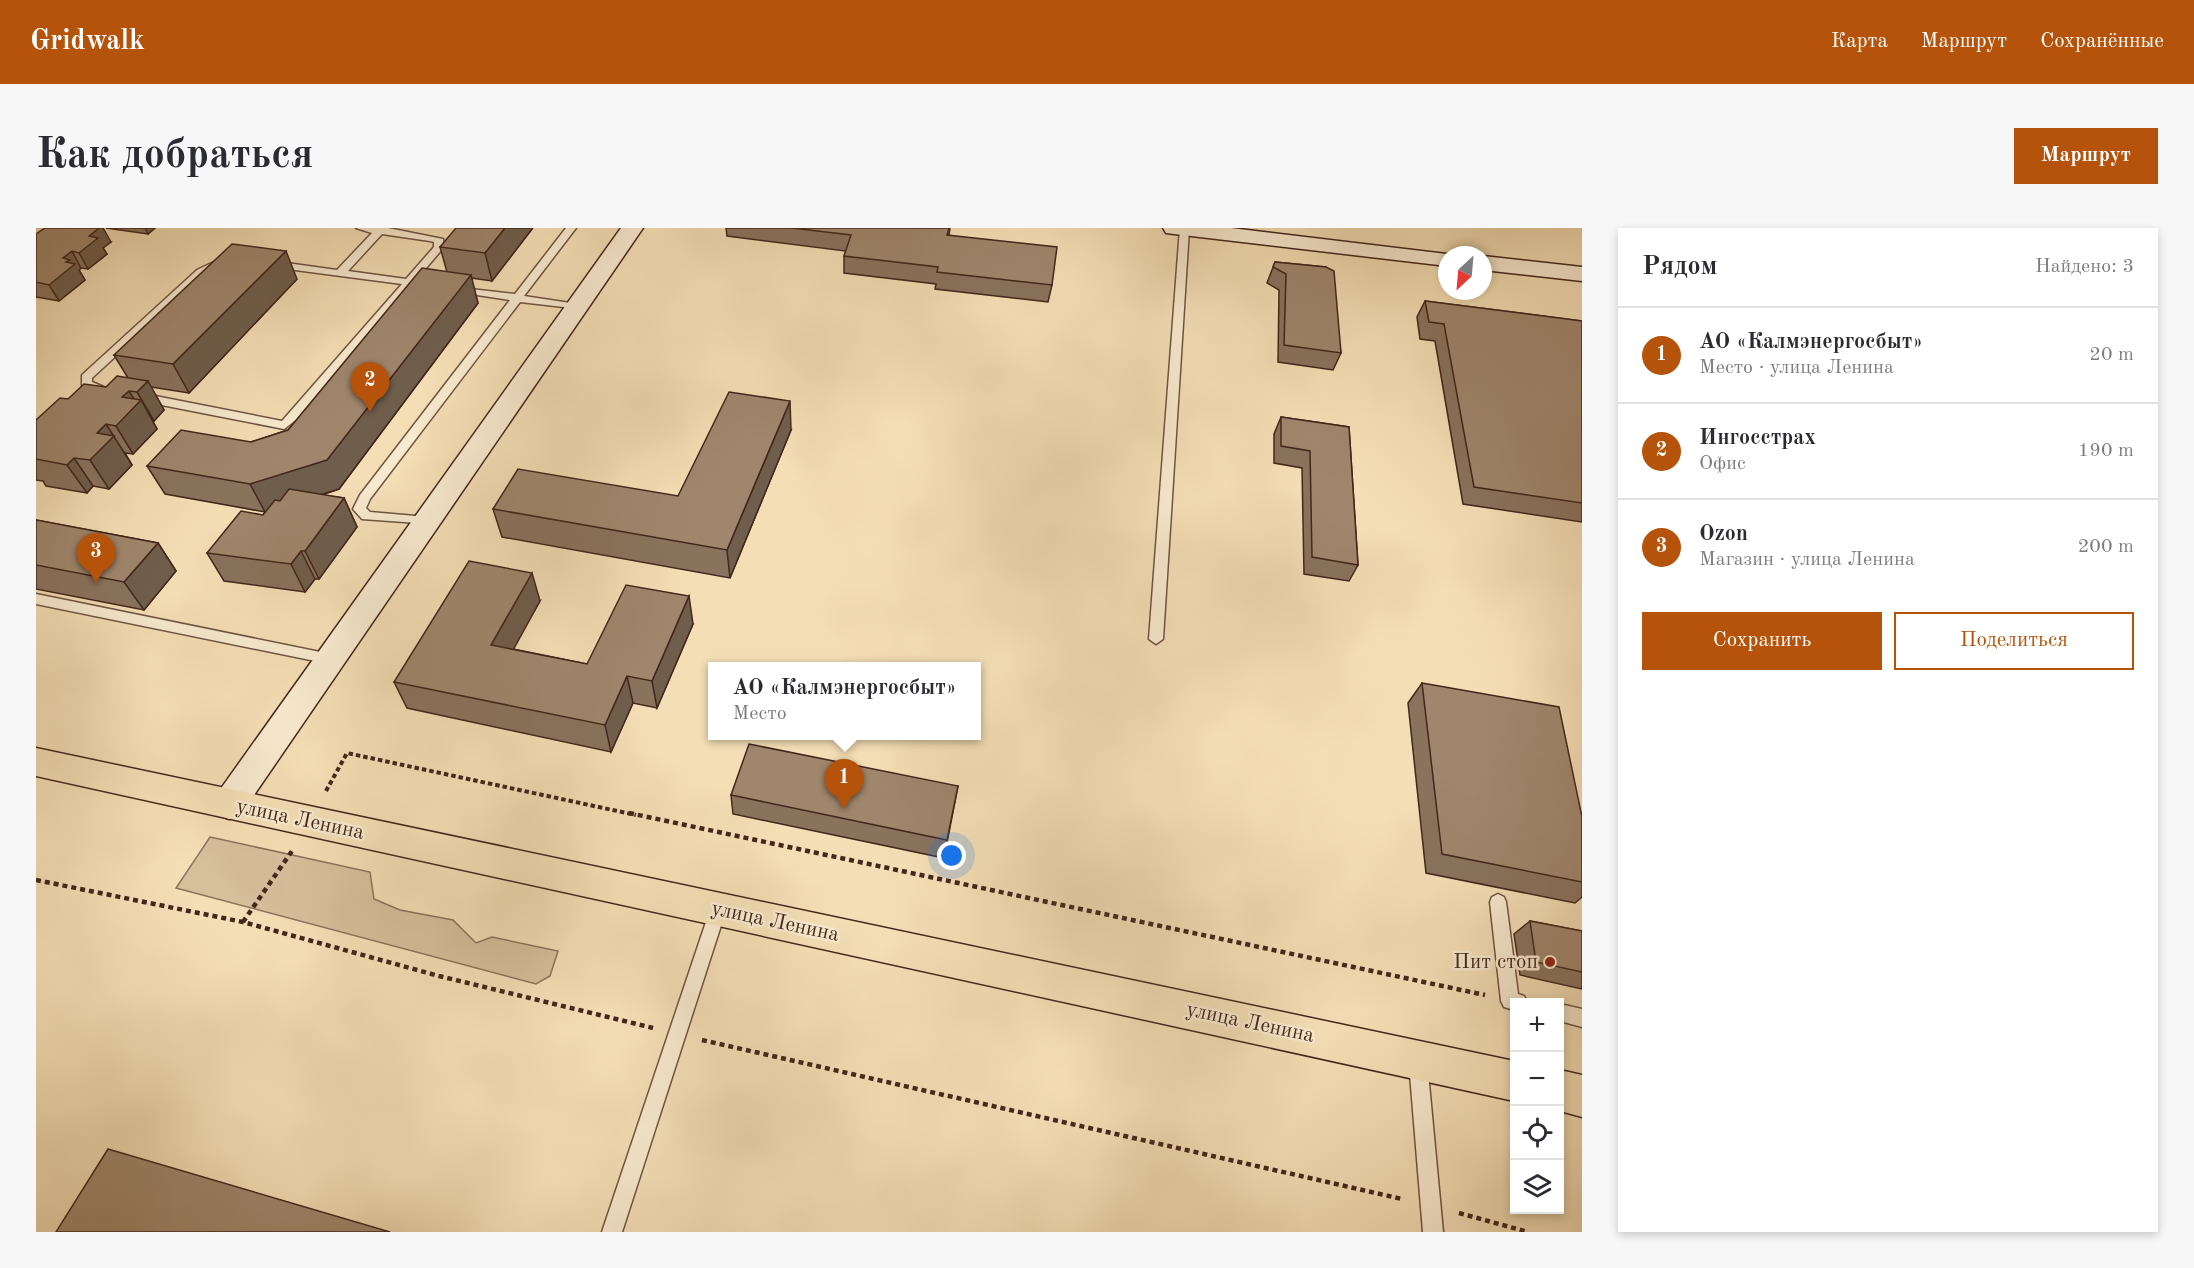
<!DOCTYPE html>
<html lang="ru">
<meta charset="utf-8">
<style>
:root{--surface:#fff;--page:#f7f7f7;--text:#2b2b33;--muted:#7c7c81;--line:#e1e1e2;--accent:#b45309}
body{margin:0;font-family:"Old Standard TT",serif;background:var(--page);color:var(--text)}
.controls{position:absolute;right:18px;bottom:18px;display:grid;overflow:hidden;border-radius:0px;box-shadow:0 3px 9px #0003}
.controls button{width:54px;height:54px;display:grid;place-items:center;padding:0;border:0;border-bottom:2px solid var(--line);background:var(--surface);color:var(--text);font:30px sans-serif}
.compass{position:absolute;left:1402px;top:18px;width:54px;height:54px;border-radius:50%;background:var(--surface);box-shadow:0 3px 9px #0003;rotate:206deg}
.you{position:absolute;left:916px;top:628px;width:21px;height:21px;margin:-15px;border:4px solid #fff;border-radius:50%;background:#1a73e8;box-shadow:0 0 0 9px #1a73e833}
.badge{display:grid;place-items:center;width:39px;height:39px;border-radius:50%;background:var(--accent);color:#fff;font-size:20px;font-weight:700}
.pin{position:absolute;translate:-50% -50px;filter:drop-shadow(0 2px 3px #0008)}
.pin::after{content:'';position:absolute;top:32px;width:21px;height:18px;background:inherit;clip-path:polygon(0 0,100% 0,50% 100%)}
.popup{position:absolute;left:672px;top:434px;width:273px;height:78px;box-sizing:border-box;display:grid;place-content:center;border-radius:0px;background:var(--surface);filter:drop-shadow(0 2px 4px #0005);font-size:20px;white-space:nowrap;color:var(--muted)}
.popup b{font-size:22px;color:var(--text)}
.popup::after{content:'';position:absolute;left:50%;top:100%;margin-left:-12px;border:12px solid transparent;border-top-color:var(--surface)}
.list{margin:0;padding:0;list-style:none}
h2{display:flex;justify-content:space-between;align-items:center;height:78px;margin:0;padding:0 24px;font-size:26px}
h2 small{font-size:20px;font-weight:400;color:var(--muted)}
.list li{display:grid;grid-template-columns:39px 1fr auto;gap:18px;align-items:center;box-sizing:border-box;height:96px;padding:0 24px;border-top:2px solid var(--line)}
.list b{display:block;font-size:22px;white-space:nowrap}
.list p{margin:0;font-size:20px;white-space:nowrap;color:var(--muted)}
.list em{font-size:20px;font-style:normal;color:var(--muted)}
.actions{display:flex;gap:12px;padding:18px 24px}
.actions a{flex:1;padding:14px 0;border:2px solid var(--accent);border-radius:0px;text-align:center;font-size:21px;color:var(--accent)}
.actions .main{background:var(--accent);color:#fff}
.icon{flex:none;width:33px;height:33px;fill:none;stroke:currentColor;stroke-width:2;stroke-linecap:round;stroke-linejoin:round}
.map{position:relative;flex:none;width:1546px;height:1004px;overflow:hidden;border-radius:0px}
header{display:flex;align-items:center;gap:36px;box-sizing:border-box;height:84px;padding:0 30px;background:var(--accent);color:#fff}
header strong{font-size:28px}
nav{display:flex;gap:33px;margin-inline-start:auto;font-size:21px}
.intro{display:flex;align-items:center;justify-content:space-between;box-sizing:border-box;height:144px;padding:0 36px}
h1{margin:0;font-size:42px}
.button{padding:15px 27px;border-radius:0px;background:var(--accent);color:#fff;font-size:21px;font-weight:700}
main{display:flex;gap:36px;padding:0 36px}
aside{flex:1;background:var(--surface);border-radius:0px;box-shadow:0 3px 9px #0003}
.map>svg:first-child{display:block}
.green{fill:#d6bf9b;stroke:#8c725c;stroke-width:1.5}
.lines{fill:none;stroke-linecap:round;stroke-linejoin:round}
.lane-casing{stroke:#6f5442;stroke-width:3}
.secondary-casing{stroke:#43261c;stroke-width:3}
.primary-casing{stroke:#43261c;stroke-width:3}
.path-far1{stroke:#43261c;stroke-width:4;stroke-dasharray:4.5 3;stroke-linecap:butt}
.path{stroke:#43261c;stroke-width:4.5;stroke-dasharray:5 4;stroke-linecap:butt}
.lane{fill:#f8eacf;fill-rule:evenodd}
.secondary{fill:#f8eacf;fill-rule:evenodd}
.primary{fill:#f4deb5;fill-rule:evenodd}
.wall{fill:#89735d;stroke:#43261c;stroke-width:1.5}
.shaded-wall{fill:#6f5e4c;stroke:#43261c;stroke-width:1.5}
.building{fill:#9f866c;stroke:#43261c;stroke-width:1.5}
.poi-dot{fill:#8f2418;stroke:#f8eacf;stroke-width:2}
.labels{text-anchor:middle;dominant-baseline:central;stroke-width:5;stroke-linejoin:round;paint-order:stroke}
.street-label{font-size:21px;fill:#43261c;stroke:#f8eacf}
.poi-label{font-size:21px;fill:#43261c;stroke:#f8eacf;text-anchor:end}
</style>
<header>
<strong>Gridwalk</strong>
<nav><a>Карта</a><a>Маршрут</a><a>Сохранённые</a></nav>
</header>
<div class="intro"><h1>Как добраться</h1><a class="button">Маршрут</a></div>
<main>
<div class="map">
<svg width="1546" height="1004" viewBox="0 0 1546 1004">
<rect width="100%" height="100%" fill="#f4deb5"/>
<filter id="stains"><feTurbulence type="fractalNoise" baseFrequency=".00333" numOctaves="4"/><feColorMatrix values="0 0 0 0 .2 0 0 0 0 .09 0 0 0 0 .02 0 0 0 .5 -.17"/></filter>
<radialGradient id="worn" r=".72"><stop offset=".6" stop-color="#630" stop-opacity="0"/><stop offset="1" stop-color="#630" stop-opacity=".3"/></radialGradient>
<polygon class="green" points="174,609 334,644 338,671 364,682 417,692 440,715 456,709 522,723 514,748 500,756 140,660"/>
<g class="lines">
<defs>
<g id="lane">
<path d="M320 0H352L407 11 408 19 380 52 399 57 394 60 375 58 265 188 248 201 100 172V166L104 165 246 193 366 56 236 39 231 36 236 33 301 42 336 5ZM346 6 394 13 398 14V19L370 51 312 43Z"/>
<polygon points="530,0 540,0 488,68 541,76 546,79 545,81 484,74 334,271 330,280 334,284 391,289 397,293 396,296 326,291 317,281 324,267 474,72 421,64 417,63 417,59 479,66"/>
<polygon points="1144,0 1153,1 1127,411 1120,416 1113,411"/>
<polygon points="182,32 191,34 169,46 56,150 56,154 70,160 70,164 66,165 46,158 46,147 161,42"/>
<polygon points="0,366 294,426 301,431 294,436 0,376"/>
<polygon points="1462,666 1468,669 1470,674 1482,766 1488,768 1491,774 1478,774 1478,782 1468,779 1465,773 1454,674 1456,669"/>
<polygon points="682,674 688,677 690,682 586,1004 566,1004 674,682 676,677"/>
<polygon points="1524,776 1546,781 1546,799 1524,793"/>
<polygon points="1382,825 1389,828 1391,834 1407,1004 1387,1004 1373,834 1375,828"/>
</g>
<g id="secondary">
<polygon points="585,0 607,0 205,586 193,591 181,586 176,576 181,566"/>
<polygon points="1127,0 1195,0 1419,27 1411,27 1411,38 1138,6 1130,5"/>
<polygon points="1447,28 1546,39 1546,53 1447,42"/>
</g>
<g id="primary">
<polygon points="0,520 1478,833 1478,873 0,548"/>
<polygon points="1524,842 1546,847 1546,889 1524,883"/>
</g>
</defs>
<use href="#lane" class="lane-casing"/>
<use href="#secondary" class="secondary-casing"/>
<use href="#primary" class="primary-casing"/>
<polyline class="path-far1" points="290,563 311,525 600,587"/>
<g class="path">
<polyline points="593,585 1449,767"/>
<polyline points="0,652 207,694 403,748 617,800"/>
<polyline points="207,694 256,623"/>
<polyline points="666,812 1366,971"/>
<polyline points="1423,985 1492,1004"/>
</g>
<use href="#lane" class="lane"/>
<use href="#secondary" class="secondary"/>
<use href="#primary" class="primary"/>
</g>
<g class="wall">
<polygon points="70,0 119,0 112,6"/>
<polygon points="690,0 914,0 913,7 1016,57 1012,74 899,61 900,56 808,45 808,28 810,23 691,8"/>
<polygon points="496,1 456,53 435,50 442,75 303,261 286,267 308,270 321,299 283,351 279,351 269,364 188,353 171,325 227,287 229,284 129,266 111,238 215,214 252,202 411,44 404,19"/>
<polygon points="0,6 75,14 67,20 71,26 52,41 45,40 43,42 49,52 23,73 0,69"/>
<polygon points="1239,34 1290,39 1305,125 1297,142 1242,134 1243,62 1231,55"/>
<polygon points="261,51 153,165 115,159 128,182 118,193 116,192 121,201 97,226 89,225 96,237 73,261 57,258 51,265 10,258 7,253 0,252 0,192 32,171 70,159 92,150 78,127"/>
<polygon points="1389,73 1546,93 1546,294 1427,276 1399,113 1384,111 1381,89"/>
<polygon points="1245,189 1313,199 1322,337 1313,353 1268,346 1266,240 1238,235 1238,206"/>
<polygon points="755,202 694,350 466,309 457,281 642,268"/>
<polygon points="0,292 122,315 140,343 108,382 0,361"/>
<polygon points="504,373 477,421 551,436 657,396 621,480 597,475 575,524 371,480 358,454"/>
<polygon points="1386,455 1546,589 1546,669 1539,675 1390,645 1372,475"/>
<polygon points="922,558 908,630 697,586 695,567"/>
<polygon points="1494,693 1546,703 1546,761 1484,747 1478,706"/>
</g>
<g class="shaded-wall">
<polygon points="63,0 67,0 75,14 67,20 71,26 52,41 43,25 53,8"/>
<polygon points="109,0 119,0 112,6"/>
<polygon points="469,0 496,0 496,1 456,53 449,25"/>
<polygon points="36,23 45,40 43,42 49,52 23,73 13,57 27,30"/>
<polygon points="250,23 261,51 153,165 137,136"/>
<polygon points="435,47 442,75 303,261 229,284 214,256"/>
<polygon points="112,153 128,182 118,193 101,164"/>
<polygon points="93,163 101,176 105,172 121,201 97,226 80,198 86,169"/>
<polygon points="754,173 755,202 694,350 691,322"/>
<polygon points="70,196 96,237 73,261 54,232 61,205"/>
<polygon points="38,230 57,258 51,265 31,237"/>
<polygon points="308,270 321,299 283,351 269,323"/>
<polygon points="122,315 140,343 108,382 88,354"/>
<polygon points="265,323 279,351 269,364 255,336"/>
<polygon points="496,345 504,373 465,444 455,417"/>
<polygon points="653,368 657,396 621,480 616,453"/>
<polygon points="591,448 597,475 575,524 569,497"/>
</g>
<g class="building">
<polygon points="9,0 63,0 53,8 62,10 43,25 36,23 27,30 34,32 30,34 39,36 13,57 0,54 0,6"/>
<polygon points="420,0 469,0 449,25 404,19"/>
<polygon points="756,0 913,0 911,7 1021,19 1016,57 901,44 902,39 808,28 815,7"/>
<polygon points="196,16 250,23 137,136 78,127"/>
<polygon points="1239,34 1290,39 1298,43 1305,125 1248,117 1250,46 1237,39"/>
<polygon points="386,40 435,47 291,232 214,256 111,238 145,202 215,214 252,202"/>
<polygon points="1389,73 1546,93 1546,275 1438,259 1408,96 1393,94"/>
<polygon points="81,148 112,153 101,164 93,163 86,169 105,172 80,198 70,196 61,205 78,208 54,232 38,230 31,237 0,231 0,192 24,170 32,171 48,156 70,159"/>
<polygon points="693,164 754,173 691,322 457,281 482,241 642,268"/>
<polygon points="1245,189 1313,199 1322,337 1276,329 1274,223 1245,218"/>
<polygon points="253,261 308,270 269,323 265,323 255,336 171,325 205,283 227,287 239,272 244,273"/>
<polygon points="0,292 122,315 88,354 0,337"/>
<polygon points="433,333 496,345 455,417 551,436 590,357 653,368 616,453 591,448 569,497 358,454"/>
<polygon points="1386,455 1523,479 1546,589 1546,654 1406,626"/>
<polygon points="713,516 922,558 911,612 695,567"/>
<polygon points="1494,693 1546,703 1546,744 1500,734"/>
<polygon points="72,921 354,1004 20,1004"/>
</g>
<circle class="poi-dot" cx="1514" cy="734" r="6"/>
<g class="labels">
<g class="street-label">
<text transform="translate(264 592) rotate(12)">улица Ленина</text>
<text transform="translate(739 694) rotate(12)">улица Ленина</text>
<text transform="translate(1214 795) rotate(12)">улица Ленина</text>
</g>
<g class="poi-label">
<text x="1502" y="734">Пит стоп</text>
</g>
</g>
<rect width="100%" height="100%" filter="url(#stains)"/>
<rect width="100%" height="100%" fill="url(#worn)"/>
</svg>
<div class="controls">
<button>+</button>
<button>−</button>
<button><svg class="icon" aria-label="locate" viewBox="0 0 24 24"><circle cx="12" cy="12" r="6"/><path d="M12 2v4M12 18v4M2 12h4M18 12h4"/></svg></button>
<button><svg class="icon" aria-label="layers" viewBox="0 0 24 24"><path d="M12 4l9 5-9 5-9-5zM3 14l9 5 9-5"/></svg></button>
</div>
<svg class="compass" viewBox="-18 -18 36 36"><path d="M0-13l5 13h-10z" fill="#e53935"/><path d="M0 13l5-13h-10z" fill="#7c7c81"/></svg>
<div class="you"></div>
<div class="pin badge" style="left:808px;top:581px">1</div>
<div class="popup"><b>АО «Калмэнергосбыт»</b>Место</div>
<div class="pin badge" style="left:334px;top:184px">2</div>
<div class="pin badge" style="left:60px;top:355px">3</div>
</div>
<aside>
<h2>Рядом<small>Найдено: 3</small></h2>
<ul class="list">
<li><span class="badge">1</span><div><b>АО «Калмэнергосбыт»</b><p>Место · улица Ленина</p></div><em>20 m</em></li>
<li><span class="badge">2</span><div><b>Ингосстрах</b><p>Офис</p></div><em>190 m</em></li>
<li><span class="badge">3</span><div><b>Ozon</b><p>Магазин · улица Ленина</p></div><em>200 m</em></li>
</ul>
<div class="actions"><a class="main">Сохранить</a><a>Поделиться</a></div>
</aside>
</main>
